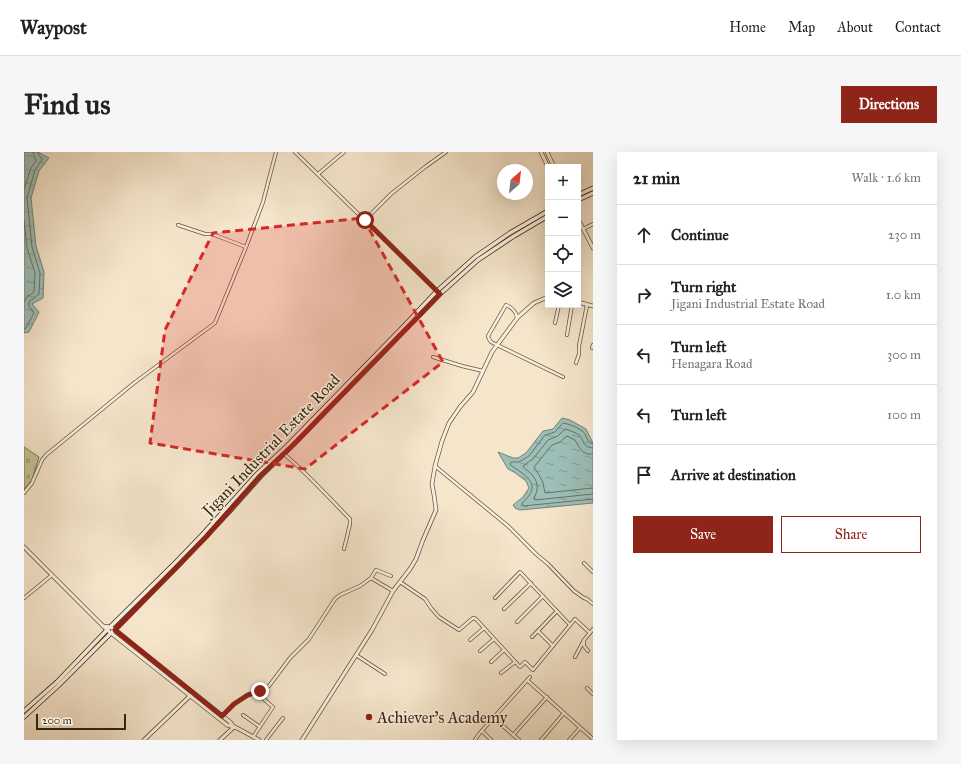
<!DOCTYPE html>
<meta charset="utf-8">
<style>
:root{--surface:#fff;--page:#f6f6f6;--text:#222;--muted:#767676;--line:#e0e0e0;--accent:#8f2418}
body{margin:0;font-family:"IM FELL Great Primer",serif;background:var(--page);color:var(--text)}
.controls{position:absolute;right:12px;top:12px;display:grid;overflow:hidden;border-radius:0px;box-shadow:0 4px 16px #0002}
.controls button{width:36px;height:36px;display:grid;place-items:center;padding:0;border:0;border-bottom:1px solid var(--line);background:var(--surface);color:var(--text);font:20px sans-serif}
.compass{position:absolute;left:473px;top:12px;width:36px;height:36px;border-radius:50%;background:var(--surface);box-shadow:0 4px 16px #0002;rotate:28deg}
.scale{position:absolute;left:12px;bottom:10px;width:90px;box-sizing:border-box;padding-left:4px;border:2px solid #372612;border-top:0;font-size:11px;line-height:14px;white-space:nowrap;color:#372612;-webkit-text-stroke:3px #f8eedd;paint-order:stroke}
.stop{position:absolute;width:12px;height:12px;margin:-9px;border:3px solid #8f2418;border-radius:50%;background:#fff}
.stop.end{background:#8f2418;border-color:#fff;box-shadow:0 1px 4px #0008}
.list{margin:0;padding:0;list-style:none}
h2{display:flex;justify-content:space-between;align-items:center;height:52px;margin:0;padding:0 16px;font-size:17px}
h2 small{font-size:13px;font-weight:400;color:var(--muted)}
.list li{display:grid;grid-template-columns:26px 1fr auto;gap:12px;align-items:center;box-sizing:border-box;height:60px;padding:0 16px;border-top:1px solid var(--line)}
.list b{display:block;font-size:15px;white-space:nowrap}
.list p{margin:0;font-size:13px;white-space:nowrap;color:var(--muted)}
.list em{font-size:13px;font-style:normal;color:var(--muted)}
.actions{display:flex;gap:8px;padding:12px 16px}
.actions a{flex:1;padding:9px 0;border:1px solid var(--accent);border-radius:0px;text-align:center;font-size:14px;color:var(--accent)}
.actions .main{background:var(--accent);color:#fff}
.icon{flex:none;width:22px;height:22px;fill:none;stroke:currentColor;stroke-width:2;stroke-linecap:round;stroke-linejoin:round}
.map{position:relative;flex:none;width:569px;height:588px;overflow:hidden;border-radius:0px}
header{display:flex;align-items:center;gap:24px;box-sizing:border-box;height:56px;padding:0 20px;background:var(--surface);border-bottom:1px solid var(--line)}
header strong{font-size:19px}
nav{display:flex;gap:22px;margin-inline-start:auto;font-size:14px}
.intro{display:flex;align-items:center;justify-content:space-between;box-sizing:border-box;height:96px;padding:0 24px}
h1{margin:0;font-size:28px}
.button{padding:10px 18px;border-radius:0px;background:var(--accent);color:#fff;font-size:14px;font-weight:700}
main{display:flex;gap:24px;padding:0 24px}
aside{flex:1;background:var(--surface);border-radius:0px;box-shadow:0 4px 16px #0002}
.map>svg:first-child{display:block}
.cemetery{fill:url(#cemetery-stones);stroke:#7c7452}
.water{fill:url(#water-ripples);stroke:#748276}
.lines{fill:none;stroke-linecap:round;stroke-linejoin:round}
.shore{stroke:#6a7265;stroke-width:1}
.minor-casing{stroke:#665640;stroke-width:4}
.tertiary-casing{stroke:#665640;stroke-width:4.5}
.secondary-casing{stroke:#372612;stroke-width:5}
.minor{stroke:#f8eedd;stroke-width:2.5}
.tertiary{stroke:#f8eedd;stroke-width:3}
.secondary{stroke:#f8eedd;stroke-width:3.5}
.route{stroke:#8f2418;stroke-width:5}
.marked{fill:#d62828;fill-opacity:0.2;stroke:#d62828;stroke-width:3;stroke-dasharray:8 5;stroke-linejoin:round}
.poi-dot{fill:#8f2418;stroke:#f8eedd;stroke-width:1.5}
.labels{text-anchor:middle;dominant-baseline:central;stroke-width:3;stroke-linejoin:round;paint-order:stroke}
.street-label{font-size:16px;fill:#372612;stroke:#f8eedd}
.poi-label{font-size:16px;fill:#372612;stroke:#f8eedd;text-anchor:start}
</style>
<header>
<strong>Waypost</strong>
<nav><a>Home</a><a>Map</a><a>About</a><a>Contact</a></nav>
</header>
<div class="intro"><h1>Find us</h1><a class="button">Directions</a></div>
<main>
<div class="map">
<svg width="569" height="588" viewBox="0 0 569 588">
<defs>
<pattern id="cemetery-stones" width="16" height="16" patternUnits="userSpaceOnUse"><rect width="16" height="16" fill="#c2c393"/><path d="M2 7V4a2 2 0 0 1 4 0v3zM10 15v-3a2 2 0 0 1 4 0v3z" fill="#a7a77e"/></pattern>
<pattern id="water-ripples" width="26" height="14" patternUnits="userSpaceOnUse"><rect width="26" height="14" fill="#9cbfb8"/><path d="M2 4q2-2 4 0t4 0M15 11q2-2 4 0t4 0" fill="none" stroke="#809b94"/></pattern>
</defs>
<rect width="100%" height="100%" fill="#f5e5cb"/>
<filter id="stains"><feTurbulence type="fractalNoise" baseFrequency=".005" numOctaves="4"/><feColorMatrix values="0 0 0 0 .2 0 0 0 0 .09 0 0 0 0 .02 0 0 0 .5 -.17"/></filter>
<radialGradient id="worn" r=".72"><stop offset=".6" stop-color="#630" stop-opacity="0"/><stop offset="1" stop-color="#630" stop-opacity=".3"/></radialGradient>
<polygon class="cemetery" points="0,295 15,305 8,328 0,337"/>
<g class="water">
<polygon points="0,0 14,0 25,6 15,19 7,46 12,94 20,120 19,146 8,152 15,160 5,180 0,181"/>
<polygon points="538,266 546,268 562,277 569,291 569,351 496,358 491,356 489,353 499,345 505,336 502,329 490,320 484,317 474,300 489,306 494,306 502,301 519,279 529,277"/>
</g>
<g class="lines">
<g class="shore">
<polyline points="0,37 7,16 12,9 9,0"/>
<polyline points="0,68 3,96 11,121 10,140 3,145 0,150"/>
<path d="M0 177 2 176 10 161 5 154V150L15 142 16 121 8 95 3 46 11 18 18 8C18 5 14 4 14 0"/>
<path d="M569 291C561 290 564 283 558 279 553 275 545 272 539 271L531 280 521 283 505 304 495 310H487L486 312C488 315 491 316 494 318 510 329 514 337 498 351L499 354 569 347"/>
<path d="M569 296C558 295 561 290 556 284 553 281 545 278 541 277L534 284 524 288 509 307 500 313 499 315C502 318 506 320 509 324 515 332 514 338 510 346L511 348 569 342"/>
<path d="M569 302H564L559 300 555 295 551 288 543 284 536 290 528 293 510 315C513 320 517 325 519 331 520 334 520 338 521 341L569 336"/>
</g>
<defs>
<g id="minor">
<polyline points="271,0 414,140"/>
<polyline points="294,22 320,0"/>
<polyline points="341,68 367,42 401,15 422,0"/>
<polyline points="154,73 181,82 188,82 222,95"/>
<polyline points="559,77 569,72"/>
<path d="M493 166C493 160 487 155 482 153L464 184 465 187 467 190 539 225"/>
<polyline points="531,171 535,153"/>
<polyline points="543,183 548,153"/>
<polyline points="568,196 569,193"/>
<polyline points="409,205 438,214 459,219"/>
<polyline points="552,211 555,202 555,194 563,153"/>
<path d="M260 302C284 322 304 345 326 367V372L320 397"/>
<polyline points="411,314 484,374 512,402 524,412 550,439 560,446 563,447 569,452"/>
<polyline points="0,341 8,331 18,308 22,303 110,231 191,171 222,95 239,50 252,0"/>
<polyline points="560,411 569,420"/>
<polyline points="347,426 352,418 367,424"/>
<polyline points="376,430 401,447 407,456 415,465 435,478 449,466 452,467 496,515 501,510 509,518 551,467 566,481"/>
<polyline points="0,446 28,423"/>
<polyline points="471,446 496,420 546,473"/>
<polyline points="480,457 507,431"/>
<polyline points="493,470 519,444"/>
<polyline points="514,479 529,494"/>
<polyline points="508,485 533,459"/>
<polyline points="446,488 460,476"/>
<polyline points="560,488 560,494 564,499"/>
<polyline points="456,499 470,487"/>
<polyline points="332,503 361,522"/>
<polyline points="551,505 560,488 569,477"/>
<polyline points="467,510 480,498"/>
<polyline points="477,521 491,510"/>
<polyline points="503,528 569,587"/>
<polyline points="563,536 569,542"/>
<polyline points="219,563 236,575"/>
<polyline points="198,564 210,552 223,543 238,538 245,534 266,506 285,487 311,447 316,443 336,434 347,426 369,439"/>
<polyline points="470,566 495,588"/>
<polyline points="458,579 467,588"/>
<polyline points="489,583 523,545"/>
<path d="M229 585 249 555C243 550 238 547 236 539"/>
<polyline points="242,588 259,566"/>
<polyline points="451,588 455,582 506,525"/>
<polyline points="517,588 540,561"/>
<polyline points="545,588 556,576"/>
</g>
<g id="tertiary">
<polyline points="517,0 524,15"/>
<polyline points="523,0 530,15"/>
<polyline points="554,67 569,96"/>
<polyline points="554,150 569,154"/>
<polyline points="0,395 83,478 87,481 203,573 213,576 235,588"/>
<polyline points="79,474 86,475 91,478 206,570 210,575"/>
<polyline points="120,588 167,543"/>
<polyline points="196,588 210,575"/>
<polyline points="278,588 348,478 369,439 386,417 392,407 399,388 412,358 410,343 408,332 411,314 418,289 425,271 436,255 449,240 468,200 494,165 510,151 519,147 524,146"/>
</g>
<g id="secondary">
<polyline points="554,43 569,36"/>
<polyline points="554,48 569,41"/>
<polyline points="0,559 33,530 83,478 153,409 179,382 233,322 263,294 380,174 413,139 451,105 486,81 524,59"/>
<polyline points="0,565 35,533 151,417 205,360 237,324 269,293 416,142 454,108 490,84 524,64"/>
</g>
</defs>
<use href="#minor" class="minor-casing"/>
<use href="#tertiary" class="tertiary-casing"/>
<use href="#secondary" class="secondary-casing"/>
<use href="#minor" class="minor"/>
<use href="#tertiary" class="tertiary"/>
<use href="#secondary" class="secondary"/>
</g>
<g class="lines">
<polyline class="route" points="236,539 224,543 210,552 198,564 91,478 182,385 236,324 269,293 416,142 341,68"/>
</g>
<path class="marked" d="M339 66 419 210 281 317 126 291 141 178 189 81Z"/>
<circle class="poi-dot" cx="345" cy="565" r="4"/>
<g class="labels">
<g class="street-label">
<text transform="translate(247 293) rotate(-46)">Jigani Industrial Estate Road</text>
</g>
<g class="poi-label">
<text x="353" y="565">Achiever's Academy</text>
</g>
</g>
<rect width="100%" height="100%" filter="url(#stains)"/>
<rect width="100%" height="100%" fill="url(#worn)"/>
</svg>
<div class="controls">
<button>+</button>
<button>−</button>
<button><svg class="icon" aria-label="locate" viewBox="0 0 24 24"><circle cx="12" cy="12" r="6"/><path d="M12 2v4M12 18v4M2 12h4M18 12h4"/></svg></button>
<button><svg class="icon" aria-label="layers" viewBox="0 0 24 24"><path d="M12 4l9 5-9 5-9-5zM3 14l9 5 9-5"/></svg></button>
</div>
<svg class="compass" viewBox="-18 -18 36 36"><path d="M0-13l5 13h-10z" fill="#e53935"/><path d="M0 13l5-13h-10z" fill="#767676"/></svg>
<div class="scale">200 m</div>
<div class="stop" style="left:341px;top:68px"></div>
<div class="stop end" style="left:236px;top:539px"></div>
</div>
<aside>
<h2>21 min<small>Walk · 1.6 km</small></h2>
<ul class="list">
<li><svg class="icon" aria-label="ahead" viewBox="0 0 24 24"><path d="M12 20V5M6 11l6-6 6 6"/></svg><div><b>Continue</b></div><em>230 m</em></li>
<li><svg class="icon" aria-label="right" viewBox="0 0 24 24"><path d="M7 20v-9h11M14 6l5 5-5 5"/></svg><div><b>Turn right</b><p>Jigani Industrial Estate Road</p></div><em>1.0 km</em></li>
<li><svg class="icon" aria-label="left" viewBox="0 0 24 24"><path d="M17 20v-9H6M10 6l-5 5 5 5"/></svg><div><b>Turn left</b><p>Henagara Road</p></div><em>300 m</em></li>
<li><svg class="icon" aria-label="left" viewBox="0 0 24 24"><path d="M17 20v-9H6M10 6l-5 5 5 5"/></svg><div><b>Turn left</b></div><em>100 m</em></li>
<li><svg class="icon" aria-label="arrive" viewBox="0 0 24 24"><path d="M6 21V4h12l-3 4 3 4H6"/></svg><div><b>Arrive at destination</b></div></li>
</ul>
<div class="actions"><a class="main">Save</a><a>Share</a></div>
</aside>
</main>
